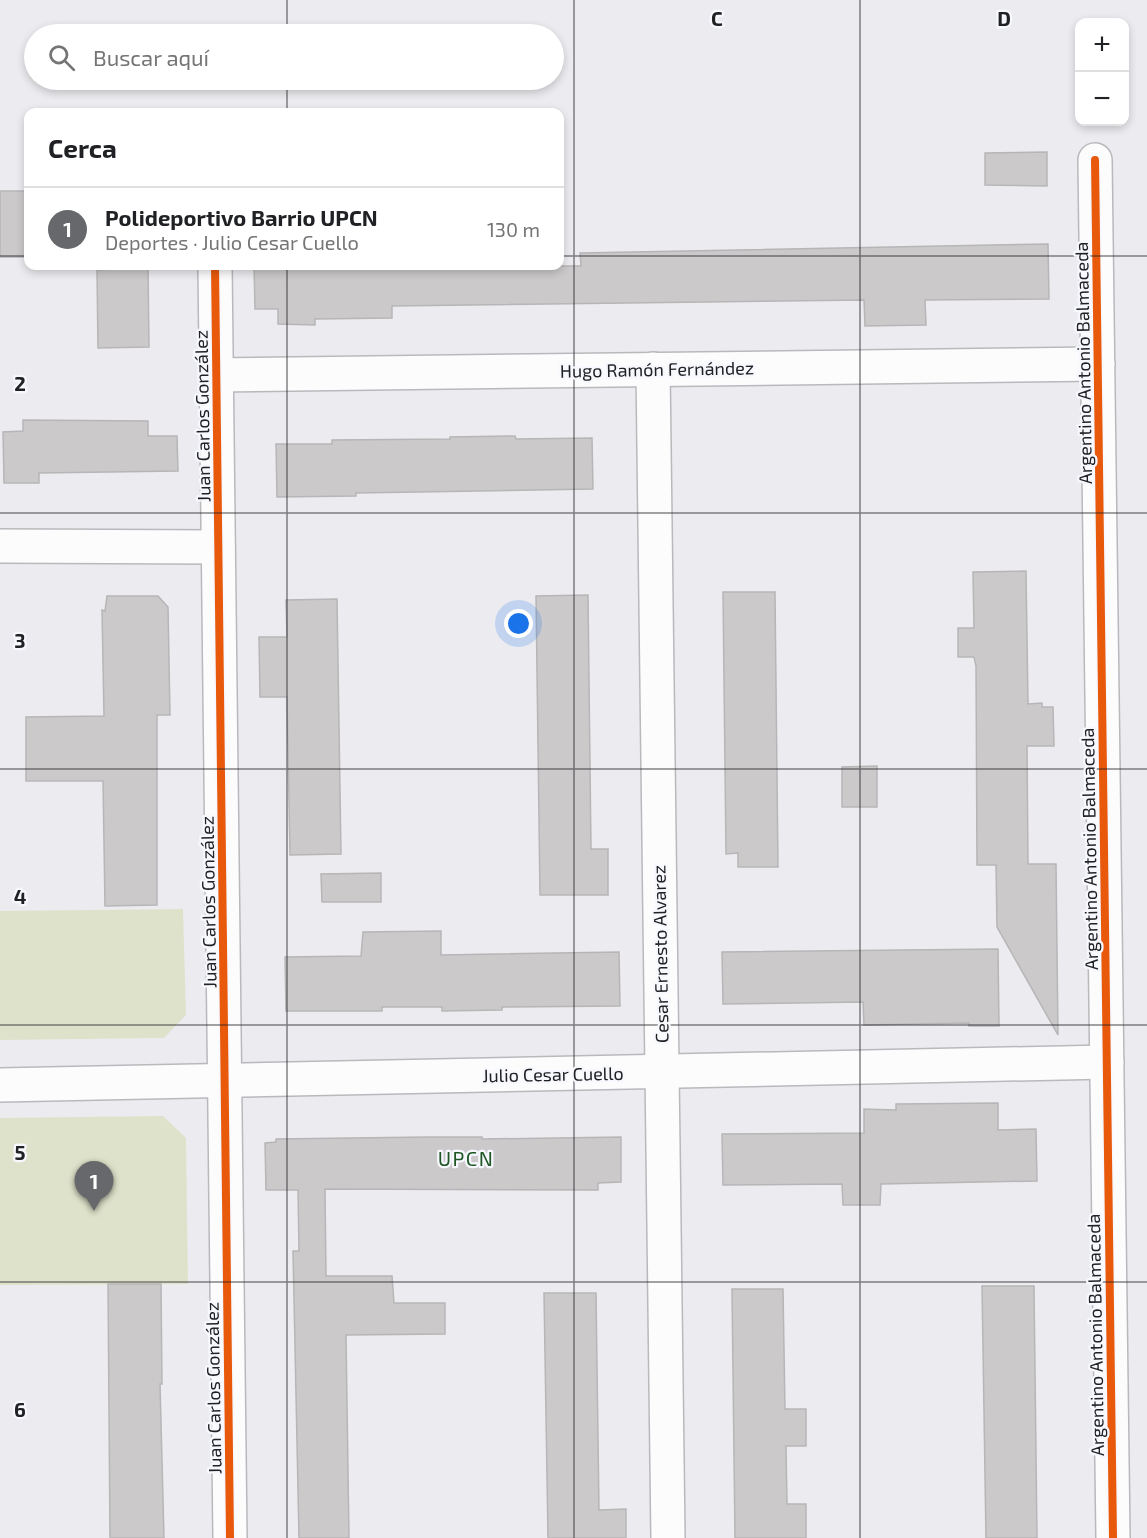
<!DOCTYPE html>
<html lang="es">
<meta charset="utf-8">
<style>
:root{--surface:#fff;--page:#f6f6f6;--text:#202124;--muted:#757577;--line:#e0e0e0;--accent:#67686b}
body{margin:0;font-family:"Exo 2",sans-serif;background:var(--page);color:var(--text)}
.controls{position:absolute;right:18px;top:18px;display:grid;overflow:hidden;border-radius:12px;box-shadow:0 3px 9px #0003}
.controls button{width:54px;height:54px;display:grid;place-items:center;padding:0;border:0;border-bottom:2px solid var(--line);background:var(--surface);color:var(--text);font:30px sans-serif}
.you{position:absolute;left:519px;top:624px;width:21px;height:21px;margin:-15px;border:4px solid #fff;border-radius:50%;background:#1a73e8;box-shadow:0 0 0 9px #1a73e833}
.badge{display:grid;place-items:center;width:39px;height:39px;border-radius:50%;background:var(--accent);color:#fff;font-size:20px;font-weight:700}
.pin{position:absolute;translate:-50% -50px;filter:drop-shadow(0 2px 3px #0008)}
.pin::after{content:'';position:absolute;top:32px;width:21px;height:18px;background:inherit;clip-path:polygon(0 0,100% 0,50% 100%)}
.list{margin:0;padding:0;list-style:none}
h2{display:flex;justify-content:space-between;align-items:center;height:78px;margin:0;padding:0 24px;font-size:26px}
h2 small{font-size:20px;font-weight:400;color:var(--muted)}
.list li{display:grid;grid-template-columns:39px 1fr auto;gap:18px;align-items:center;box-sizing:border-box;height:84px;padding:0 24px;border-top:2px solid var(--line)}
.list b{display:block;font-size:22px;white-space:nowrap}
.list p{margin:0;font-size:20px;white-space:nowrap;color:var(--muted)}
.list em{font-size:20px;font-style:normal;color:var(--muted)}
.icon{flex:none;width:33px;height:33px;fill:none;stroke:currentColor;stroke-width:2;stroke-linecap:round;stroke-linejoin:round}
.map{position:relative;flex:none;width:1147px;height:1538px;overflow:hidden}
.search{position:absolute;background:var(--surface);box-shadow:0 3px 9px #0003;left:24px;top:24px;width:540px;height:66px;display:flex;align-items:center;gap:15px;box-sizing:border-box;padding:0 21px;border-radius:33px;color:var(--muted);font-size:22px}
.panel{position:absolute;background:var(--surface);box-shadow:0 3px 9px #0003;left:24px;top:108px;width:540px;height:162px;border-radius:12px}
.map>svg:first-child{display:block}
.green{fill:#dfe2ca}
.building{fill:#ccc9cb;stroke:#b7b5b6;stroke-width:1.5}
.lines{fill:none;stroke-linecap:round;stroke-linejoin:round}
.minor-casing{stroke:#b9b9bd;stroke-width:36}
.minor{stroke:#fcfcfd;stroke-width:33}
.cycleway-casing{stroke:#f7f8fe;stroke-width:11}
.cycleway{stroke:#e8590c;stroke-width:8}
.grid{fill:none;stroke:#202123;stroke-width:1.5;stroke-opacity:0.55}
.labels{text-anchor:middle;dominant-baseline:central;stroke-width:4.5;stroke-linejoin:round;paint-order:stroke}
.street-label{font-size:18px;fill:#202123;stroke:#f7f8fe}
.neighbourhood-label{font-size:20px;letter-spacing:1.5px;fill:#1f5623;stroke:#f7f8fe}
.grid-label{font-size:20px;text-anchor:middle;font-weight:bold;fill:#202123;stroke:#f7f8fe;stroke-width:4.5;stroke-linejoin:round;paint-order:stroke}
</style>
<div class="map">
<svg width="1147" height="1538" viewBox="0 0 1147 1538">
<rect width="100%" height="100%" fill="#ececf0"/>
<g class="green">
<polygon points="183,909 186,1015 164,1038 0,1040 0,911"/>
<polygon points="163,1116 186,1138 188,1284 0,1285 0,1118"/>
</g>
<g class="building">
<polygon points="1047,152 1047,186 985,185 985,153"/>
<rect x="0" y="191" width="28" height="66"/>
<polygon points="1048,244 1049,299 925,300 926,325 865,326 864,300 392,306 392,318 315,319 315,325 278,324 278,309 255,309 254,266 581,266 580,253"/>
<polygon points="112,266 148,266 149,347 98,348 97,270 112,269"/>
<polygon points="23,420 148,421 148,436 177,436 178,471 39,473 39,483 4,483 3,432 23,431"/>
<polygon points="515,436 516,439 592,438 593,489 356,493 356,496 277,497 276,444 332,444 332,440 450,439 450,437"/>
<polygon points="1026,571 1028,704 1042,703 1042,707 1053,707 1054,746 1027,746 1028,864 1056,864 1058,1035 997,927 996,865 977,865 976,666 974,657 958,657 958,628 974,628 973,572"/>
<polygon points="723,592 775,592 778,867 738,867 738,853 726,854"/>
<polygon points="588,595 591,849 608,849 608,895 540,895 536,596"/>
<polygon points="107,596 158,596 168,607 170,715 157,715 157,905 105,906 103,781 26,781 26,717 104,716 102,610 105,611"/>
<polygon points="337,599 341,854 290,855 287,697 260,697 259,637 287,637 286,600"/>
<polygon points="877,766 877,807 842,807 842,767"/>
<polygon points="381,873 381,902 322,902 321,874"/>
<polygon points="441,931 441,955 619,952 620,1006 502,1007 502,1010 442,1011 442,1007 382,1007 382,1011 286,1011 285,957 361,956 363,932"/>
<polygon points="998,949 999,1026 969,1026 969,1023 864,1025 863,1002 723,1004 722,952"/>
<polygon points="998,1103 998,1130 1036,1129 1037,1181 881,1184 880,1205 843,1205 842,1184 723,1185 722,1134 864,1133 864,1109 896,1110 896,1104"/>
<polygon points="428,1137 482,1137 482,1139 621,1137 621,1182 598,1183 598,1190 325,1189 326,1276 392,1276 394,1303 445,1303 445,1334 346,1335 349,1538 299,1538 293,1251 299,1251 298,1190 266,1190 265,1143 276,1142 276,1139"/>
<polygon points="108,1284 161,1284 162,1384 160,1384 164,1538 110,1538"/>
<polygon points="982,1286 1034,1286 1037,1538 986,1538"/>
<polygon points="732,1289 783,1289 785,1409 806,1409 806,1446 786,1446 787,1504 806,1504 806,1538 735,1538"/>
<polygon points="544,1293 596,1293 599,1510 626,1509 626,1538 548,1538"/>
</g>
<g class="lines">
<defs>
<g id="minor">
<polyline points="1095,160 1113,1538"/>
<polyline points="215,266 230,1538"/>
<polyline points="653,369 668,1538"/>
<polyline points="216,375 1098,364"/>
<polyline points="0,546 218,547"/>
<polyline points="0,1085 1107,1062"/>
</g>
</defs>
<use href="#minor" class="minor-casing"/>
<use href="#minor" class="minor"/>
<defs>
<g id="cycleway">
<polyline points="1095,160 1113,1538"/>
<polyline points="215,266 230,1538"/>
</g>
</defs>
<use href="#cycleway" class="cycleway-casing"/>
<use href="#cycleway" class="cycleway"/>
</g>
<path class="grid" d="M287 0V34M574 0V1538M860 0V1538M287 80V112M0 256H28M560 256H1147M287 266V1538M0 513H1147M0 769H1147M0 1025H1147M0 1282H1147"/>
<g class="labels">
<g class="street-label">
<text transform="translate(1083 363) rotate(-91)">Argentino Antonio Balmaceda</text>
<text transform="translate(657 369) rotate(-1)">Hugo Ramón Fernández</text>
<text transform="translate(202 416) rotate(-91)">Juan Carlos González</text>
<text transform="translate(1089 849) rotate(-91)">Argentino Antonio Balmaceda</text>
<text transform="translate(208 902) rotate(-91)">Juan Carlos González</text>
<text transform="translate(660 954) rotate(-91)">Cesar Ernesto Alvarez</text>
<text transform="translate(553 1074) rotate(-1)">Julio Cesar Cuello</text>
<text transform="translate(1095 1335) rotate(-91)">Argentino Antonio Balmaceda</text>
<text transform="translate(213 1388) rotate(-91)">Juan Carlos González</text>
</g>
<g class="neighbourhood-label">
<text x="466" y="1158">UPCN</text>
</g>
</g>
<g class="grid-label">
<text x="717" y="26">C</text>
<text x="1004" y="26">D</text>
<text x="20" y="391">2</text>
<text x="20" y="648">3</text>
<text x="20" y="904">4</text>
<text x="20" y="1160">5</text>
<text x="20" y="1417">6</text>
</g>
</svg>
<div class="controls">
<button>+</button>
<button>−</button>
</div>
<div class="you"></div>
<div class="pin badge" style="left:94px;top:1211px">1</div>
<div class="search"><svg class="icon" aria-label="search" viewBox="0 0 24 24"><circle cx="10" cy="10" r="6"/><path d="M15 15l6 6"/></svg>Buscar aquí</div>
<section class="panel">
<h2>Cerca<small></small></h2>
<ul class="list">
<li><span class="badge">1</span><div><b>Polideportivo Barrio UPCN</b><p>Deportes · Julio Cesar Cuello</p></div><em>130 m</em></li>
</ul>
</section>
</div>
